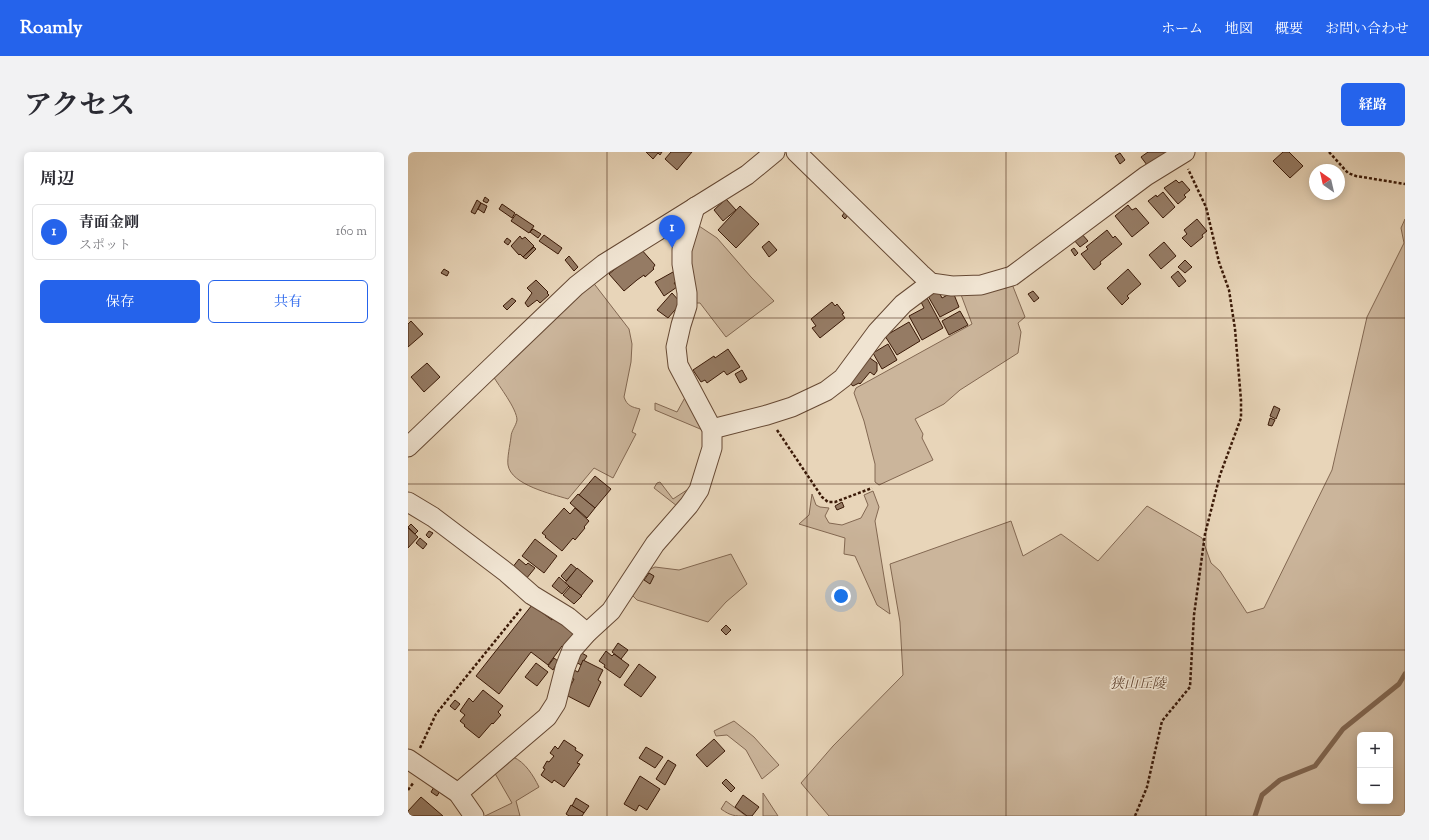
<!DOCTYPE html>
<html lang="ja">
<meta charset="utf-8">
<style>
:root{--surface:#fff;--page:#f2f2f3;--text:#2b2b33;--muted:#7c7c81;--line:#e1e1e2;--accent:#2563eb}
body{margin:0;font-family:"Sorts Mill Goudy","Noto Serif JP",serif;background:var(--page);color:var(--text)}
.controls{position:absolute;right:12px;bottom:12px;display:grid;overflow:hidden;border-radius:6px;box-shadow:0 2px 10px #0003}
.controls button{width:36px;height:36px;display:grid;place-items:center;padding:0;border:0;border-bottom:1px solid var(--line);background:var(--surface);color:var(--text);font:20px sans-serif}
.compass{position:absolute;left:901px;top:12px;width:36px;height:36px;border-radius:50%;background:var(--surface);box-shadow:0 2px 10px #0003;rotate:326deg}
.you{position:absolute;left:433px;top:444px;width:14px;height:14px;margin:-10px;border:3px solid #fff;border-radius:50%;background:#1a73e8;box-shadow:0 0 0 6px #1a73e833}
.badge{display:grid;place-items:center;width:26px;height:26px;border-radius:50%;background:var(--accent);color:#fff;font-size:13px;font-weight:700}
.pin{position:absolute;translate:-50% -33px;filter:drop-shadow(0 1px 2px #0008)}
.pin::after{content:'';position:absolute;top:21px;width:14px;height:12px;background:inherit;clip-path:polygon(0 0,100% 0,50% 100%)}
.list{margin:0;padding:0;list-style:none}
h2{display:flex;justify-content:space-between;align-items:center;height:52px;margin:0;padding:0 16px;font-size:17px}
h2 small{font-size:13px;font-weight:400;color:var(--muted)}
.list li{display:grid;grid-template-columns:26px 1fr auto;gap:12px;align-items:center;box-sizing:border-box;height:56px;margin:0 8px 8px;padding:0 8px;border:1px solid var(--line);border-radius:6px}
.list b{display:block;font-size:15px;white-space:nowrap}
.list p{margin:0;font-size:13px;white-space:nowrap;color:var(--muted)}
.list em{font-size:13px;font-style:normal;color:var(--muted)}
.actions{display:flex;gap:8px;padding:12px 16px}
.actions a{flex:1;padding:9px 0;border:1px solid var(--accent);border-radius:6px;text-align:center;font-size:14px;color:var(--accent)}
.actions .main{background:var(--accent);color:#fff}
.map{position:relative;flex:none;width:997px;height:664px;overflow:hidden;border-radius:6px}
header{display:flex;align-items:center;gap:24px;box-sizing:border-box;height:56px;padding:0 20px;background:var(--accent);color:#fff}
header strong{font-size:19px}
nav{display:flex;gap:22px;margin-inline-start:auto;font-size:14px}
.intro{display:flex;align-items:center;justify-content:space-between;box-sizing:border-box;height:96px;padding:0 24px}
h1{margin:0;font-size:28px}
.button{padding:10px 18px;border-radius:6px;background:var(--accent);color:#fff;font-size:14px;font-weight:700}
main{display:flex;gap:24px;padding:0 24px}
aside{flex:1;background:var(--surface);border-radius:6px;box-shadow:0 2px 10px #0003}
.map>svg:first-child{display:block}
.green{fill:#cbb59b;stroke:#836852;fill-rule:evenodd}
.lines{fill:none;stroke-linecap:round;stroke-linejoin:round}
.stream{stroke:#7f644e;stroke-width:5}
.building{fill:#957b64;stroke:#3b1a08}
.minor-casing{stroke:#664934;stroke-width:21}
.path{stroke:#3b1a08;stroke-width:2.5;stroke-dasharray:3 2;stroke-linecap:butt}
.minor{stroke:#f0e4d2;stroke-width:19}
.grid{fill:none;stroke:#3b1a08;stroke-width:1;stroke-opacity:0.55}
.labels{text-anchor:middle;dominant-baseline:central;stroke-width:3;stroke-linejoin:round;paint-order:stroke}
.park-label{font-size:14px;font-style:italic;fill:#664834;stroke:#f0e4d2}
</style>
<header>
<strong>Roamly</strong>
<nav><a>ホーム</a><a>地図</a><a>概要</a><a>お問い合わせ</a></nav>
</header>
<div class="intro"><h1>アクセス</h1><a class="button">経路</a></div>
<main>
<aside>
<h2>周辺<small></small></h2>
<ul class="list">
<li><span class="badge">1</span><div><b>青面金剛</b><p>スポット</p></div><em>160 m</em></li>
</ul>
<div class="actions"><a class="main">保存</a><a>共有</a></div>
</aside>
<div class="map">
<svg width="997" height="664" viewBox="0 0 997 664">
<rect width="100%" height="100%" fill="#e8d5b9"/>
<filter id="stains"><feTurbulence type="fractalNoise" baseFrequency=".005" numOctaves="4"/><feColorMatrix values="0 0 0 0 .2 0 0 0 0 .09 0 0 0 0 .02 0 0 0 .5 -.17"/></filter>
<radialGradient id="worn" r=".72"><stop offset=".6" stop-color="#630" stop-opacity="0"/><stop offset="1" stop-color="#630" stop-opacity=".3"/></radialGradient>
<g class="green">
<path d="M997 67V664H421L393 631 425 594 495 523 492 470 482 412 603 369 615 404 653 382 690 409 739 354 794 386 803 411 812 419 839 461 856 456 924 318 959 165 996 91 993 76ZM952 583H982V649H952Z"/>
<polygon points="288,72 309,86 343,125 366,149 318,185 292,151 287,151 279,109"/>
<path d="M184 129 221 177 224 192 223 210 216 245C219 254 224 255 232 257L224 280 228 282 205 326 186 316 160 347C144 342 103 333 100 313 99 306 102 293 103 285 103 279 108 274 109 268 109 257 91 234 85 224Z"/>
<polygon points="604,132 617,165 610,171 613,180 610,201 552,238 536,252 507,267 515,282 514,286 525,308 471,333 467,330 467,312 456,269 446,241 448,236 564,172 552,140"/>
<polygon points="280,240 297,279 247,258 247,251 269,260"/>
<polygon points="252,330 265,347 282,336 269,354 246,336 249,331"/>
<polygon points="465,339 471,355 467,369 482,462 469,453 447,404 436,402 437,386 391,372 401,363 404,342 408,353 412,355 421,356 417,364 421,371 434,373 453,366 460,353 456,343"/>
<polygon points="323,402 339,432 318,450 300,470 229,448 224,443 240,418 247,415 271,418"/>
<polygon points="326,569 346,585 371,613 354,627 338,598 319,583 308,584 306,579"/>
<path d="M105 605C117 610 125 623 131 635L108 649 112 664H77L104 651 85 618Z"/>
<polygon points="355,641 370,664 355,664"/>
<path d="M318 649 338 664C326 664 323 664 313 657Z"/>
</g>
<g class="lines">
<polyline class="stream" points="847,664 854,643 872,628 907,614 935,577 991,532 997,522"/>
</g>
<g class="building">
<polygon points="238,0 254,0 252,3 250,1 245,7"/>
<polygon points="263,0 284,0 269,18 257,7"/>
<polygon points="740,0 761,0 739,13 733,5"/>
<polygon points="875,0 881,0 895,14 882,26 865,9"/>
<polygon points="712,1 717,8 712,12 707,4"/>
<polygon points="768,28 771,31 774,29 782,38 776,43 778,45 770,52 756,36"/>
<polygon points="755,40 767,55 755,66 740,49 748,43 749,45"/>
<polygon points="77,45 81,48 79,51 75,49"/>
<polygon points="318,47 328,58 315,69 306,58"/>
<polygon points="69,48 73,51 67,62 63,60"/>
<polygon points="73,51 79,54 76,61 70,57"/>
<polygon points="94,52 107,61 104,66 91,57"/>
<polygon points="720,53 724,58 728,56 741,71 724,85 707,64"/>
<polygon points="332,54 351,72 328,96 310,78"/>
<polygon points="437,60 440,63 437,67 434,64"/>
<polygon points="108,62 126,74 121,81 103,69"/>
<polygon points="789,67 799,79 794,83 795,85 783,95 774,86 779,82 776,78"/>
<polygon points="125,77 133,82 130,86 122,80"/>
<polygon points="699,78 705,86 707,84 714,92 692,110 693,112 686,118 673,102 680,97 678,95"/>
<polygon points="673,81 680,89 672,95 665,87"/>
<polygon points="136,83 154,96 150,102 131,89"/>
<polygon points="112,84 114,87 117,85 126,94 115,105 112,102 111,103 103,94"/>
<polygon points="99,86 103,89 100,93 96,90"/>
<polygon points="361,89 369,98 361,105 354,95"/>
<polygon points="756,90 768,104 753,117 741,103"/>
<polygon points="126,95 128,97 118,107 115,105"/>
<polygon points="666,96 670,101 667,104 663,98"/>
<polygon points="233,97 247,113 245,116 246,117 237,125 236,123 229,128 216,139 201,122 223,104"/>
<polygon points="161,104 170,115 166,119 157,108"/>
<polygon points="777,108 784,115 777,121 770,115"/>
<polygon points="36,117 41,120 39,124 33,121"/>
<polygon points="720,117 733,132 719,144 721,146 714,153 699,136"/>
<polygon points="770,119 778,129 771,135 763,125"/>
<polygon points="265,120 270,128 266,131 269,135 256,144 247,130"/>
<polygon points="128,128 140,140 139,141 141,143 132,151 129,148 120,155 117,151 124,141 119,136"/>
<polygon points="530,138 534,146 545,140 551,155 532,165 520,144"/>
<polygon points="625,139 631,146 626,150 620,142"/>
<polygon points="264,141 273,151 260,166 249,158"/>
<polygon points="518,144 535,176 514,188 501,164 516,156 512,148"/>
<polygon points="104,146 108,149 99,158 95,154"/>
<polygon points="424,150 427,154 429,152 436,161 434,162 437,166 412,186 404,176 408,174 403,167"/>
<polygon points="552,159 560,173 541,183 534,169"/>
<polygon points="3,169 15,182 0,195 0,172"/>
<polygon points="501,170 512,189 489,203 477,184"/>
<polygon points="480,192 489,208 474,217 465,201"/>
<polygon points="320,197 332,215 319,223 316,219 299,231 297,228 293,230 285,218 306,204 307,206"/>
<polygon points="459,204 469,211 469,219 466,223 462,220 452,232 451,231 445,234 439,229"/>
<polygon points="19,211 32,225 16,240 3,225"/>
<polygon points="334,218 339,227 332,231 327,222"/>
<polygon points="866,254 872,257 868,267 862,264"/>
<polygon points="862,266 867,268 864,274 860,273"/>
<polygon points="187,324 203,337 187,356 171,343"/>
<polygon points="170,342 187,356 179,366 162,351"/>
<polygon points="434,350 436,355 429,358 427,354"/>
<polygon points="156,356 162,362 167,356 181,369 176,375 177,376 167,388 165,386 154,399 137,385 138,384 134,381"/>
<polygon points="3,372 10,379 7,382 0,375"/>
<polygon points="0,376 10,385 0,396"/>
<polygon points="21,379 25,381 21,386 18,383"/>
<polygon points="12,386 19,392 15,397 8,391"/>
<polygon points="127,387 149,404 136,421 114,404"/>
<polygon points="111,407 118,413 120,411 127,416 118,427 104,416"/>
<polygon points="163,412 169,417 158,429 153,424"/>
<polygon points="169,416 185,429 173,444 157,431"/>
<polygon points="241,421 246,424 242,432 236,428"/>
<polygon points="151,425 161,434 154,442 144,434"/>
<polygon points="162,435 174,444 166,452 155,443"/>
<polygon points="124,453 144,468 147,465 168,481 157,496 154,494 140,513 123,500 91,542 68,524"/>
<polygon points="318,473 323,478 318,483 313,478"/>
<polygon points="210,491 220,498 213,507 204,500"/>
<polygon points="198,499 204,504 206,502 221,513 212,526 196,515 197,513 191,509"/>
<polygon points="172,500 179,504 173,513 166,509"/>
<polygon points="146,506 150,509 145,518 140,514"/>
<polygon points="175,508 195,518 190,528 193,530 181,555 158,543 166,527 163,526 166,518 170,520"/>
<polygon points="128,511 140,520 129,534 117,525"/>
<polygon points="231,512 248,525 233,545 216,533"/>
<polygon points="75,538 95,554 90,560 93,563 85,572 84,571 71,586 56,574 57,573 52,569 57,563 52,559 61,546 65,550"/>
<polygon points="47,548 52,552 47,558 42,554"/>
<polygon points="306,587 317,599 299,615 288,603"/>
<polygon points="156,588 168,596 167,598 175,603 169,611 172,612 156,635 146,628 144,631 133,623 137,617 135,616 139,609 141,610 146,604 142,601 147,594 150,597"/>
<polygon points="238,595 255,605 247,616 231,606"/>
<polygon points="260,608 268,613 257,633 248,627"/>
<polygon points="232,624 252,637 239,658 231,653 228,659 216,652"/>
<polygon points="318,627 327,636 323,640 314,631"/>
<polygon points="26,635 32,639 29,644 23,640"/>
<polygon points="335,643 351,655 344,664 339,664 327,655"/>
<polygon points="13,645 35,664 0,664 1,662 0,659"/>
<polygon points="168,646 181,654 176,661 164,654"/>
<polygon points="163,653 176,661 174,664 161,664 158,662"/>
</g>
<g class="lines">
<defs>
<g id="minor">
<polyline points="388,0 513,122 523,131 544,134 573,133 604,124 738,24 777,0"/>
<polyline points="304,277 359,263 384,255 418,239 435,226 469,180 495,152 523,131"/>
<polyline points="0,295 168,134 196,112 339,23 367,0"/>
<polyline points="0,350 25,365 99,421 124,443 160,465 179,481"/>
<polyline points="0,607 50,641 66,664"/>
<polyline points="50,641 139,565 148,551 157,516 164,498 179,481 203,459 247,392 281,353 291,338 304,296 304,277 270,213 268,195 273,173 279,154 279,141 274,112 274,98 287,55"/>
</g>
</defs>
<use href="#minor" class="minor-casing"/>
<g class="path">
<polyline points="921,0 940,21 948,24 997,32"/>
<polyline points="369,278 414,345 420,350 427,350 464,336"/>
<polyline points="12,596 28,562 113,457"/>
<polyline points="0,638 6,630"/>
<polyline points="727,664 739,635 754,569 782,535 786,463 797,382 812,323 833,266 833,248 827,177 821,138 811,110 798,55 780,17"/>
</g>
<use href="#minor" class="minor"/>
</g>
<path class="grid" d="M199 0V664M399 0V664M598 0V664M798 0V664M0 166H997M0 332H997M0 498H997"/>
<g class="labels">
<g class="park-label">
<text x="730" y="533">狭山丘陵</text>
</g>
</g>
<rect width="100%" height="100%" filter="url(#stains)"/>
<rect width="100%" height="100%" fill="url(#worn)"/>
</svg>
<div class="controls">
<button>+</button>
<button>−</button>
</div>
<svg class="compass" viewBox="-18 -18 36 36"><path d="M0-13l5 13h-10z" fill="#e53935"/><path d="M0 13l5-13h-10z" fill="#7c7c81"/></svg>
<div class="you"></div>
<div class="pin badge" style="left:264px;top:96px">1</div>
</div>
</main>
